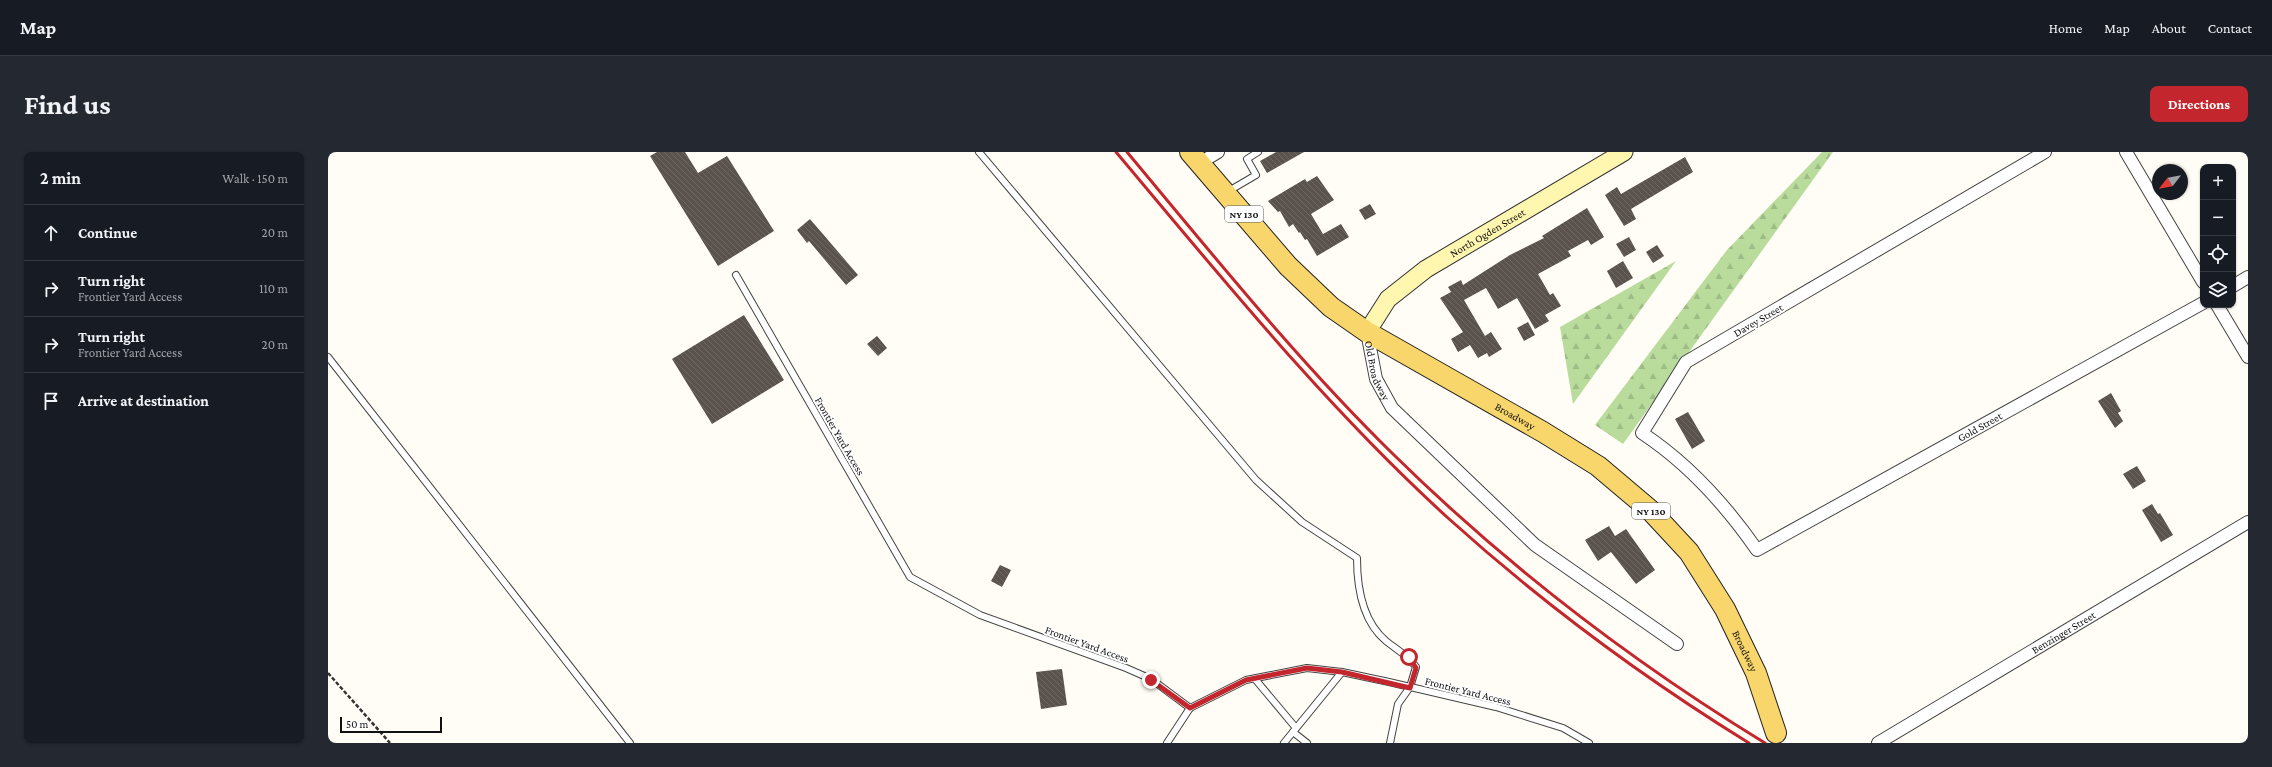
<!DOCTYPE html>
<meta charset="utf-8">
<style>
:root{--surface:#171b24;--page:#242831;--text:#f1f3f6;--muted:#9ea1a6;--line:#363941;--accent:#c4262e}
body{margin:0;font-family:"Crimson Pro",serif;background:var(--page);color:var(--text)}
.controls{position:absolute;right:12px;top:12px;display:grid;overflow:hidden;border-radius:8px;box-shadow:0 1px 3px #0004}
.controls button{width:36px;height:36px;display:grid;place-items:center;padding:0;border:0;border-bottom:1px solid var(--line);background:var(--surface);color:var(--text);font:20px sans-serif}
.compass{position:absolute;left:1824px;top:12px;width:36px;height:36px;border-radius:50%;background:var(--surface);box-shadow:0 1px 3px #0004;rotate:239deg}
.scale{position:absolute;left:12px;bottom:10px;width:102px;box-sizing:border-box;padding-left:4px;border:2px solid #111;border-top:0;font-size:11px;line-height:14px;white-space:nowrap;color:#111;-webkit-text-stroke:3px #fff;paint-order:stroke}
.stop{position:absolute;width:12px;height:12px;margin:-9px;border:3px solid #c4262e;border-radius:50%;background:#fff}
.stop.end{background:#c4262e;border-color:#fff;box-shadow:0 1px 4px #0008}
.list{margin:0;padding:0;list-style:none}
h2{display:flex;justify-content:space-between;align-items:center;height:52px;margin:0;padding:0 16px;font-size:17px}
h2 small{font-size:13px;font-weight:400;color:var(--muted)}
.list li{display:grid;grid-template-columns:26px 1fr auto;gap:12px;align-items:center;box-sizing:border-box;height:56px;padding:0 16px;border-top:1px solid var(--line)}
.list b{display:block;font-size:15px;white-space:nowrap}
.list p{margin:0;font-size:13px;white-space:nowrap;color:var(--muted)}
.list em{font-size:13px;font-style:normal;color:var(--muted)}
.icon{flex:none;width:22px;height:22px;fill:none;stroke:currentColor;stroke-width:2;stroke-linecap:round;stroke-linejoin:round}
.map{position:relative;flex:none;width:1920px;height:591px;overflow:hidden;border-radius:8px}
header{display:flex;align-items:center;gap:24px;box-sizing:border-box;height:56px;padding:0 20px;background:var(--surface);border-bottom:1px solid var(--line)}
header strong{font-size:19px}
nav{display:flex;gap:22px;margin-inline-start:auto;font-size:14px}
.intro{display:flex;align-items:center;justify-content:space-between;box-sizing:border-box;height:96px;padding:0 24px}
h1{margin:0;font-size:28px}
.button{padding:10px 18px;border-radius:8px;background:var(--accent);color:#fff;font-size:14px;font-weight:700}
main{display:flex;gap:24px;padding:0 24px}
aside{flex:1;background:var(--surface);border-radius:8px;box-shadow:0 1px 3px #0004}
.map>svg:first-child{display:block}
.forest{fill:url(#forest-firs)}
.building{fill:url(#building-back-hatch)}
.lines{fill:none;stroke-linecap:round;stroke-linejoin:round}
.lane-casing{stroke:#444;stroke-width:8}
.street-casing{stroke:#444;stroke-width:14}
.secondary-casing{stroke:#333;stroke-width:19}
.primary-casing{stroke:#222;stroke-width:22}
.path{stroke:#333;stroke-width:2.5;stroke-dasharray:4 2;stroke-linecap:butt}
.lane{stroke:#fff;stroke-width:6}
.street{stroke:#fff;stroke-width:12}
.secondary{stroke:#fff6b0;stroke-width:17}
.primary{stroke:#f9d66b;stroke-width:20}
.rail{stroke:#c4262e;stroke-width:3}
.route{stroke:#c4262e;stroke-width:5}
.labels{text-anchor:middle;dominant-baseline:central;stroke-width:4;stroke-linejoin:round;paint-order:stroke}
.shield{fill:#fff;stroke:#585858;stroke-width:1}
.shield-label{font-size:10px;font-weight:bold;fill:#111}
.street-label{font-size:11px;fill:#111;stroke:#fff}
</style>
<header>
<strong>Map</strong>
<nav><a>Home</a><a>Map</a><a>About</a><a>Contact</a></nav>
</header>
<div class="intro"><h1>Find us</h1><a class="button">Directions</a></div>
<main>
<aside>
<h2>2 min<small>Walk · 150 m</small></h2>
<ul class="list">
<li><svg class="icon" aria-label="ahead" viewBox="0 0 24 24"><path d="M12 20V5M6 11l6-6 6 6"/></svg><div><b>Continue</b></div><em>20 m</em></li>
<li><svg class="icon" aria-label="right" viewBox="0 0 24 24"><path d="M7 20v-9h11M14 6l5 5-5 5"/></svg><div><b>Turn right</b><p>Frontier Yard Access</p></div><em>110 m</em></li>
<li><svg class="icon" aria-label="right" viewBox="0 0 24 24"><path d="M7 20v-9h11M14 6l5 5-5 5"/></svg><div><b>Turn right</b><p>Frontier Yard Access</p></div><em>20 m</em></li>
<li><svg class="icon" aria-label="arrive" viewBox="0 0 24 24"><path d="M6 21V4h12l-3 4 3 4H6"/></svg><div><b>Arrive at destination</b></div></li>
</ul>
</aside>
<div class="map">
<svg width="1920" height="591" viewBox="0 0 1920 591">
<defs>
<pattern id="forest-firs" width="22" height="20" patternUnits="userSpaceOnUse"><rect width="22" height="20" fill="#b9dc9c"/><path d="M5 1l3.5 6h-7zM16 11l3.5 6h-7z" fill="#9ebc85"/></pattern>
<pattern id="building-back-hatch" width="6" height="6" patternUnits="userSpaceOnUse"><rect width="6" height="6" fill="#5a524d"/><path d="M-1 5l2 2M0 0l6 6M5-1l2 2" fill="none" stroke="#6d6662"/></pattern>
</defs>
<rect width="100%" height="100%" fill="#fffdf5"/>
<g class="forest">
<polygon points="1494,0 1505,0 1295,292 1267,273 1399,98"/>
<polygon points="1348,109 1245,252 1232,175"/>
</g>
<g class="building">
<polygon points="329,0 357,0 370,21 399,4 446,79 390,114 322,4"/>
<polygon points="948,0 976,0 939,21 932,9"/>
<polygon points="1357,5 1365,20 1303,57 1308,67 1296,74 1277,43 1289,35 1293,42"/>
<polygon points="989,24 1006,48 983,62 995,82 1013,72 1021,85 989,104 979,87 977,88 972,80 971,81 965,72 961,75 952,59 950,60 940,49 977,27 979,30"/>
<polygon points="1042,52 1048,62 1037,68 1031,58"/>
<polygon points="1259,56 1276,85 1263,93 1260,88 1240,99 1243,104 1210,122 1222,143 1225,141 1233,154 1217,163 1221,169 1207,177 1189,146 1170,157 1158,136 1136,148 1157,184 1163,180 1174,197 1161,205 1159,201 1150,206 1142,193 1130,200 1123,187 1135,180 1112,146 1123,140 1120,135 1133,128 1135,133 1182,103 1216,86 1214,84"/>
<polygon points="482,67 530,123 518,133 481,89 479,91 469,78"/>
<polygon points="1301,85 1308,98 1296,105 1288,92"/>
<polygon points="1329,93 1336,104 1325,111 1318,100"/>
<polygon points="1295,109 1305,126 1288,136 1279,119"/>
<polygon points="416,163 456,228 384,272 344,207"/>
<polygon points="1200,170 1207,183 1196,189 1189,176"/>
<polygon points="549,184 559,196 550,204 539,192"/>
<polygon points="1783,241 1793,259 1790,261 1795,269 1787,276 1770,249"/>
<polygon points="1360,260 1377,289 1364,297 1347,267"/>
<polygon points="1809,314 1818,329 1805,337 1795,322"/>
<polygon points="1824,352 1830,362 1832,361 1845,383 1833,390 1814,358"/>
<polygon points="1281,374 1287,384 1298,377 1327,418 1308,432 1283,400 1270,409 1257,388"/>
<polygon points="672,413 683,418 674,435 663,429"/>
<polygon points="734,517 739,553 713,557 708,520"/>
</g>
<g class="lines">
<defs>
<g id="lane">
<path d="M651 0 928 328 974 370 1029 406C1029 436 1034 469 1058 489 1069 498 1080 503 1088 515L1082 535 1070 552 1062 591"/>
<polyline points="899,40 928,23 919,7 930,0"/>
<polyline points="408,123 582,425 652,463 798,516 823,527 862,556 918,528 979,516 1014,520 1061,530 1168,555 1235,576 1261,591"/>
<polyline points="0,205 302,591"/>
<polyline points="927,527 968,576"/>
<polyline points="965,580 979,591"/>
<polyline points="839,591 862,556"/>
<polyline points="956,591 1014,520"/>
</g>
<g id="street">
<path id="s1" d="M1717 0 1358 210 1314 281C1361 312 1397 352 1429 398L1875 151"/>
<polyline points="1798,0 1875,130"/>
<polyline points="872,11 890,0"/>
<polyline points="1905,134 1920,125"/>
<polyline points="1889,153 1920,205"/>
<path id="s2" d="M1039 180 1048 227 1064 256 1207 393 1349 492"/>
<path id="s3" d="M1550 591 1920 370"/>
</g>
<g id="secondary">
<path id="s4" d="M1039 180 1060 147 1098 117 1296 0"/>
</g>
<g id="primary">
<path id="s5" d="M862 0 960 114 1003 155 1039 180 1215 280 1270 314 1322 358 1361 400 1397 457 1428 521 1448 581"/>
</g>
</defs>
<use href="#lane" class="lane-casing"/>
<use href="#street" class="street-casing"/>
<use href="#secondary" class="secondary-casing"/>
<use href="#primary" class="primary-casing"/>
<polyline class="path" points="0,521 62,591"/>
<use href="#lane" class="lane"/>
<use href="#street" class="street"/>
<use href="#secondary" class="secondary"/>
<use href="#primary" class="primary"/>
<g class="rail">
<path d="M788 0C894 126 998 255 1120 366 1213 450 1314 525 1421 591"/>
<path d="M799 0C885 103 970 209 1066 303 1178 413 1303 509 1437 591"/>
</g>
</g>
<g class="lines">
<polyline class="route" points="823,528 862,556 918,528 979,516 1014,520 1082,536 1088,516 1081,505"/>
</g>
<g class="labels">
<g class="shield">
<rect x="897" y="54" width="38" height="16" rx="3"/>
<rect x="1304" y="351" width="38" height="16" rx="3"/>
</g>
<g class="shield-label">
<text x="916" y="62">NY 130</text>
<text x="1323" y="359">NY 130</text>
</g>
<g class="street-label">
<text stroke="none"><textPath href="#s4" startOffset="159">North Ogden Street</textPath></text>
<text transform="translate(1430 168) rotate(-30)">Davey Street</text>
<text stroke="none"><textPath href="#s2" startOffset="40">Old Broadway</textPath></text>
<text stroke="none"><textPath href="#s5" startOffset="424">Broadway</textPath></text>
<text stroke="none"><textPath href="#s1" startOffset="919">Gold Street</textPath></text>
<text transform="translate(512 284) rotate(60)">Frontier Yard Access</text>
<text stroke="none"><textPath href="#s3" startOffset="216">Benzinger Street</textPath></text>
<text transform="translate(759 492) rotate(20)">Frontier Yard Access</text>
<text stroke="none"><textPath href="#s5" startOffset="760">Broadway</textPath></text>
<text transform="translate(1140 539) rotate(14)">Frontier Yard Access</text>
</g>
</g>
</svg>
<div class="controls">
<button>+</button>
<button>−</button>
<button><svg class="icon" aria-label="locate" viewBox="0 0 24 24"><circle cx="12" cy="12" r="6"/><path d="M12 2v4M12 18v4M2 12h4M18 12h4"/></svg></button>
<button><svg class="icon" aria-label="layers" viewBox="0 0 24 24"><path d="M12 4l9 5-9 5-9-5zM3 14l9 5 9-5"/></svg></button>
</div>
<svg class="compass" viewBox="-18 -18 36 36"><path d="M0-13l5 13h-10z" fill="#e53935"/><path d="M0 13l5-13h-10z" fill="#9ea1a6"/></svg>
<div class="scale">50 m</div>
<div class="stop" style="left:1081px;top:505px"></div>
<div class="stop end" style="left:823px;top:528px"></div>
</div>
</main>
